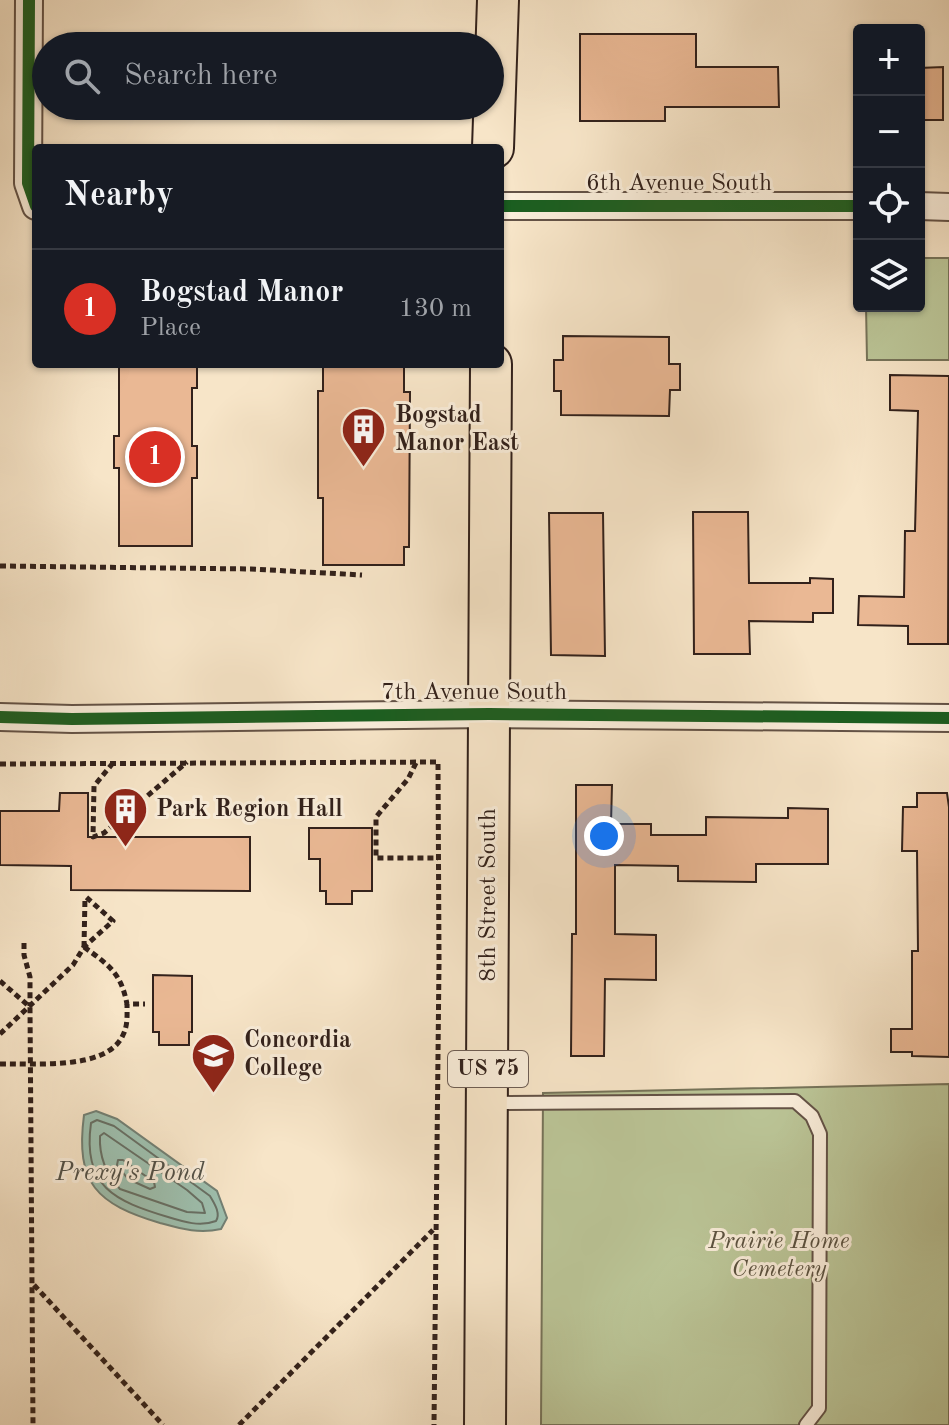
<!DOCTYPE html>
<meta charset="utf-8">
<style>
:root{--surface:#171b24;--page:#242831;--text:#f1f3f6;--muted:#9ea1a6;--line:#363941;--accent:#d93025}
body{margin:0;font-family:"Old Standard TT",serif;background:var(--page);color:var(--text)}
.controls{position:absolute;right:24px;top:24px;display:grid;overflow:hidden;border-radius:8px;box-shadow:0 2px 6px #0004}
.controls button{width:72px;height:72px;display:grid;place-items:center;padding:0;border:0;border-bottom:2px solid var(--line);background:var(--surface);color:var(--text);font:40px sans-serif}
.you{position:absolute;left:604px;top:836px;width:28px;height:28px;margin:-20px;border:6px solid #fff;border-radius:50%;background:#1a73e8;box-shadow:0 0 0 12px #1a73e833}
.badge{display:grid;place-items:center;width:52px;height:52px;border-radius:50%;background:var(--accent);color:#fff;font-size:26px;font-weight:700}
.pin{position:absolute;translate:-50% -50%;border:4px solid #fff;box-shadow:0 2px 8px #0006}
.list{margin:0;padding:0;list-style:none}
h2{display:flex;justify-content:space-between;align-items:center;height:104px;margin:0;padding:0 32px;font-size:34px}
h2 small{font-size:26px;font-weight:400;color:var(--muted)}
.list li{display:grid;grid-template-columns:52px 1fr auto;gap:24px;align-items:center;box-sizing:border-box;height:120px;padding:0 32px;border-top:2px solid var(--line)}
.list b{display:block;font-size:30px;white-space:nowrap}
.list p{margin:0;font-size:26px;white-space:nowrap;color:var(--muted)}
.list em{font-size:26px;font-style:normal;color:var(--muted)}
.icon{flex:none;width:44px;height:44px;fill:none;stroke:currentColor;stroke-width:2;stroke-linecap:round;stroke-linejoin:round}
.map{position:relative;flex:none;width:949px;height:1425px;overflow:hidden}
.search{position:absolute;background:var(--surface);box-shadow:0 2px 6px #0004;left:32px;top:32px;width:472px;height:88px;display:flex;align-items:center;gap:20px;box-sizing:border-box;padding:0 28px;border-radius:44px;color:var(--muted);font-size:30px}
.panel{position:absolute;background:var(--surface);box-shadow:0 2px 6px #0004;left:32px;top:144px;width:472px;height:224px;border-radius:8px}
.map>svg:first-child{display:block}
.green{fill:#bbc597;stroke:#767359;stroke-width:2}
.water{fill:#9ec0af;stroke:#738074;stroke-width:2}
.lines{fill:none;stroke-linecap:round;stroke-linejoin:round}
.shore{stroke:#687065;stroke-width:2}
.building{fill:#eab894;stroke:#32211b;stroke-width:2}
.service-casing{stroke:#635246;stroke-width:16}
.minor-casing{stroke:#635246;stroke-width:30}
.primary-casing{stroke:#32211b;stroke-width:44}
.path{stroke:#32211b;stroke-width:5;stroke-dasharray:6 4;stroke-linecap:butt}
.service{stroke:#faeedb;stroke-width:12}
.minor{stroke:#faeedb;stroke-width:26}
.primary{stroke:#f7e5c8;stroke-width:40}
.cycleway-casing{stroke:#faeedb;stroke-width:17}
.cycleway{stroke:#1b5e20;stroke-width:12}
.labels{text-anchor:middle;dominant-baseline:central;stroke-width:6;stroke-linejoin:round;paint-order:stroke}
.shield{fill:#faeedb;stroke:#6e5e55;stroke-width:2}
.shield-label{font-size:22px;font-weight:bold;fill:#32211b}
.street-label{font-size:24px;fill:#32211b;stroke:#faeedb}
.poi-label{font-size:24px;font-weight:bold;fill:#32211b;stroke:#faeedb;text-anchor:start}
.park-label{font-size:24px;font-style:italic;fill:#5b5240;stroke:#faeedb}
.water-label{font-size:26px;font-style:italic;fill:#525147;stroke:#faeedb}
</style>
<div class="map">
<svg width="949" height="1425" viewBox="0 0 949 1425">
<rect width="100%" height="100%" fill="#f7e5c8"/>
<filter id="stains"><feTurbulence type="fractalNoise" baseFrequency=".0025" numOctaves="4"/><feColorMatrix values="0 0 0 0 .2 0 0 0 0 .09 0 0 0 0 .02 0 0 0 .5 -.17"/></filter>
<radialGradient id="worn" r=".72"><stop offset=".6" stop-color="#630" stop-opacity="0"/><stop offset="1" stop-color="#630" stop-opacity=".3"/></radialGradient>
<g class="green">
<polygon points="919,258 949,258 949,360 867,360 866,306 919,306"/>
<polygon points="949,1084 949,1425 541,1425 543,1093"/>
</g>
<path class="water" d="M96 1111 117 1119 217 1191 227 1218 221 1229C199 1234 182 1229 160 1223 97 1204 75 1184 84 1115Z"/>
<g class="lines">
<g class="shore">
<path d="M97 1120 114 1126 210 1196C214 1203 221 1213 216 1221 200 1227 184 1222 168 1217 115 1201 82 1187 91 1123Z"/>
<path d="M104 1133 187 1190 202 1203 205 1213 187 1212 120 1189C106 1174 99 1157 100 1136Z"/>
<polygon points="118,1160 123,1160 154,1182 155,1187 150,1189 128,1179 117,1165"/>
</g>
</g>
<g class="building">
<polygon points="580,34 696,34 696,67 778,67 779,107 665,107 665,121 580,121"/>
<polygon points="943,67 943,120 919,120 919,68"/>
<polygon points="563,336 669,337 669,364 680,364 680,390 670,390 669,416 561,415 561,391 554,391 554,360 563,360"/>
<polygon points="119,364 197,364 197,388 192,388 192,446 197,446 197,478 192,478 192,546 119,546 119,468 114,468 114,436 119,436"/>
<polygon points="323,364 404,364 404,392 410,392 409,547 404,547 404,565 323,565 323,498 318,498 318,391 323,391"/>
<polygon points="890,375 949,376 948,644 908,644 908,626 858,625 859,596 904,597 905,531 915,531 918,411 890,410"/>
<polygon points="693,512 748,512 749,583 810,583 810,578 833,579 833,613 813,613 813,622 749,621 750,654 694,654"/>
<polygon points="549,513 603,513 605,656 551,655"/>
<polygon points="576,785 612,785 611,824 651,824 651,835 706,835 706,817 788,818 788,808 828,809 828,864 756,864 756,882 678,881 678,866 615,865 615,934 656,935 656,980 605,979 604,1056 571,1056 572,934 576,934"/>
<polygon points="60,793 88,793 88,837 250,837 250,891 71,890 71,866 0,865 0,811 59,811"/>
<polygon points="917,793 947,793 949,807 949,1057 912,1056 912,1052 891,1052 891,1029 912,1029 912,951 918,951 917,851 902,851 903,807 917,807"/>
<polygon points="309,828 372,828 372,891 352,891 352,904 326,904 326,891 320,891 320,859 309,859"/>
<polygon points="153,975 192,976 192,1032 189,1032 189,1045 159,1045 159,1032 153,1032"/>
</g>
<g class="lines">
<defs>
<polyline id="service" points="491,1103 795,1101 812,1116 820,1134 819,1408 806,1425"/>
<g id="minor">
<polyline points="29,0 28,183 36,206"/>
<polyline points="500,206 859,206"/>
<polyline points="919,206 949,207"/>
<polyline points="0,717 72,719 489,714 949,718"/>
</g>
<g id="primary">
<polyline points="493,148 498,0"/>
<polyline points="485,1425 491,364"/>
</g>
</defs>
<use href="#service" class="service-casing"/>
<use href="#minor" class="minor-casing"/>
<use href="#primary" class="primary-casing"/>
<g class="path">
<polyline points="0,566 251,569 362,575"/>
<polyline points="113,763 94,786 93,837 104,833 187,762"/>
<polyline points="416,763 408,779 376,817 376,858 438,858"/>
<polyline points="0,764 438,762 439,963 434,1425"/>
<polyline points="24,943 24,955 30,977 30,1006"/>
<path d="M84 947C109 965 121 973 127 1004H145"/>
<polyline points="84,947 85,897"/>
<polyline points="0,981 30,1007 33,1425"/>
<polyline points="0,1034 73,965 84,947 113,921 85,896"/>
<path d="M0 1064C33 1063 107 1071 123 1035 128 1025 127 1015 127 1004"/>
<polyline points="34,1285 163,1425"/>
<polyline points="239,1425 433,1230"/>
</g>
<use href="#service" class="service"/>
<use href="#minor" class="minor"/>
<use href="#primary" class="primary"/>
<defs>
<g id="cycleway">
<polyline points="29,0 28,183 36,206"/>
<polyline points="500,206 859,206"/>
<polyline points="0,717 72,719 489,714 949,718"/>
</g>
</defs>
<use href="#cycleway" class="cycleway-casing"/>
<use href="#cycleway" class="cycleway"/>
</g>
<defs>
<symbol id="building-pin" viewBox="-11 -11 22 30"><path d="M0 17L-7.5 6A9.5 9.5 0 1 1 7.5 6Z" fill="#8f2418" stroke="#faeedb"/><path d="M-4-6H4V6H1V3H-1V6H-4ZM-2.5-4.3h1.7v1.8h-1.7ZM.8-4.3h1.7v1.8H.8ZM-2.5-1h1.7V.8h-1.7ZM.8-1h1.7V.8H.8Z" fill="#fff"/></symbol>
<symbol id="university-pin" viewBox="-11 -11 22 30"><path d="M0 17L-7.5 6A9.5 9.5 0 1 1 7.5 6Z" fill="#8f2418" stroke="#faeedb"/><path d="M0-5L7-2L0 1L-7-2ZM-4 1L0 2.5L4 1V4Q0 6-4 4Z" fill="#fff"/></symbol>
</defs>
<g fill-rule="evenodd">
<use href="#building-pin" x="338" y="404" width="51" height="69"/>
<use href="#building-pin" x="100" y="784" width="51" height="69"/>
<use href="#university-pin" x="188" y="1030" width="51" height="69"/>
</g>
<g class="labels">
<rect class="shield" x="448" y="1051" width="80" height="36" rx="6"/>
<g class="shield-label">
<text x="488" y="1069">US 75</text>
</g>
<g class="street-label">
<text x="679" y="184">6th Avenue South</text>
<text x="474" y="693">7th Avenue South</text>
<text transform="translate(489 895) rotate(-90)">8th Street South</text>
</g>
<g class="poi-label">
<text x="395" y="416">Bogstad<tspan x="395" dy="28">Manor East</tspan></text>
<text x="156" y="810">Park Region Hall</text>
<text x="244" y="1041">Concordia<tspan x="244" dy="28">College</tspan></text>
</g>
<g class="park-label">
<text x="779" y="1242">Prairie Home<tspan x="779" dy="28">Cemetery</tspan></text>
</g>
<g class="water-label">
<text x="130" y="1173">Prexy's Pond</text>
</g>
</g>
<rect width="100%" height="100%" filter="url(#stains)"/>
<rect width="100%" height="100%" fill="url(#worn)"/>
</svg>
<div class="controls">
<button>+</button>
<button>−</button>
<button><svg class="icon" aria-label="locate" viewBox="0 0 24 24"><circle cx="12" cy="12" r="6"/><path d="M12 2v4M12 18v4M2 12h4M18 12h4"/></svg></button>
<button><svg class="icon" aria-label="layers" viewBox="0 0 24 24"><path d="M12 4l9 5-9 5-9-5zM3 14l9 5 9-5"/></svg></button>
</div>
<div class="you"></div>
<div class="pin badge" style="left:155px;top:457px">1</div>
<div class="search"><svg class="icon" aria-label="search" viewBox="0 0 24 24"><circle cx="10" cy="10" r="6"/><path d="M15 15l6 6"/></svg>Search here</div>
<section class="panel">
<h2>Nearby<small></small></h2>
<ul class="list">
<li><span class="badge">1</span><div><b>Bogstad Manor</b><p>Place</p></div><em>130 m</em></li>
</ul>
</section>
</div>
